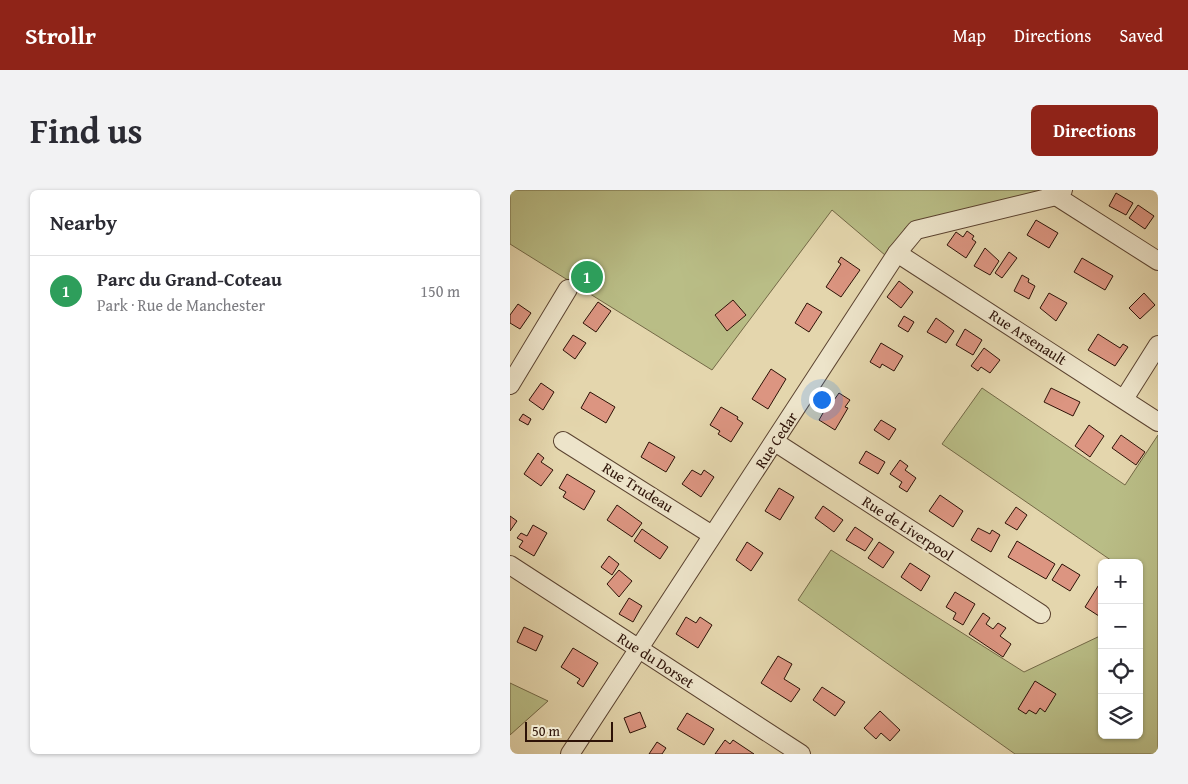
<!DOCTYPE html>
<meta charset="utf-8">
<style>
:root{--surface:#fff;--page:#f2f2f3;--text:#2b2b33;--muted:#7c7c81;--line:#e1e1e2;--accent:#8f2418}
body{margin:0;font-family:"Gentium Book Plus",serif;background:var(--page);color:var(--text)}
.controls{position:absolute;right:15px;bottom:15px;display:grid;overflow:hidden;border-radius:8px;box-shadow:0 1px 4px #0004}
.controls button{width:45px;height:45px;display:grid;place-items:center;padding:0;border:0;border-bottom:1px solid var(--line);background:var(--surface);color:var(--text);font:25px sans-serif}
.scale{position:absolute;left:15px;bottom:12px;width:88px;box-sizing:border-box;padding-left:5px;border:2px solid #2d1207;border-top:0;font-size:14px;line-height:18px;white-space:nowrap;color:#2d1207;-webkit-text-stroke:4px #ede4ca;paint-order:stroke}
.you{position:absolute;left:311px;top:209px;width:18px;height:18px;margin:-12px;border:4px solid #fff;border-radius:50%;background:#1a73e8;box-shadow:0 0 0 8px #1a73e833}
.badge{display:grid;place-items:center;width:32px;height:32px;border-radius:50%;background:var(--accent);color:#fff;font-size:16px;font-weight:700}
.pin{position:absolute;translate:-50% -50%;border:2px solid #fff;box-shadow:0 1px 5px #0006}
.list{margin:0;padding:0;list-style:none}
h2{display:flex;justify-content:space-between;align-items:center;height:65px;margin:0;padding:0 20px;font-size:21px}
h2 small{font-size:16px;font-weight:400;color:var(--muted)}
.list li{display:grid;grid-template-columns:32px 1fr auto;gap:15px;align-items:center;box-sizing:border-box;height:70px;padding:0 20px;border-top:1px solid var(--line)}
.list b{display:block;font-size:19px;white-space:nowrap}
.list p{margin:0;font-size:16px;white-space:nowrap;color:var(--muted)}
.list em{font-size:16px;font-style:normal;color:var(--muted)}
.icon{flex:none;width:28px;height:28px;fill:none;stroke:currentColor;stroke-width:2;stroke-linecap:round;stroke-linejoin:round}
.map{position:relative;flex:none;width:648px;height:564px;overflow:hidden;border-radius:8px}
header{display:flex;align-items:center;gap:30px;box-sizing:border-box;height:70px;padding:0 25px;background:var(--accent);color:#fff}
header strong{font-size:24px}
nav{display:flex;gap:28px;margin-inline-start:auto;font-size:18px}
.intro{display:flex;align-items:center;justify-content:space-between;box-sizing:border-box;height:120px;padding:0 30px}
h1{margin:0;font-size:35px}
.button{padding:12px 22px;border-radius:8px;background:var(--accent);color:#fff;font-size:18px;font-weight:700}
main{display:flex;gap:30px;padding:0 30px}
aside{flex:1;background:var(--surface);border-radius:8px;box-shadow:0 1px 4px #0004}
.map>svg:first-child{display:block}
.green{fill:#b9bd86;stroke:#736846}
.building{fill:#dc9581;stroke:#2d1207}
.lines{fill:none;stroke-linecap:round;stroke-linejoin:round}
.minor-casing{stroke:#5b4330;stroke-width:20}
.minor{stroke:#ede4ca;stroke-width:18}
.labels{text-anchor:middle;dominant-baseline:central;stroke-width:4;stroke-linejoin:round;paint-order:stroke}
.street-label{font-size:15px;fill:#2d1207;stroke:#ede4ca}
</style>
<header>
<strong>Strollr</strong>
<nav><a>Map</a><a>Directions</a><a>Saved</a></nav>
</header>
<div class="intro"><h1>Find us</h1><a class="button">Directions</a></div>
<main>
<aside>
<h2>Nearby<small></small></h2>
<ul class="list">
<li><span class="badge" style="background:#2e9e5b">1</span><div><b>Parc du Grand-Coteau</b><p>Park · Rue de Manchester</p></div><em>150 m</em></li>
</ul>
</aside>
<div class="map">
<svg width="648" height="564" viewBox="0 0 648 564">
<rect width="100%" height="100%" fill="#e4d6ad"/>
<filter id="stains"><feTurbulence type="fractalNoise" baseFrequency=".004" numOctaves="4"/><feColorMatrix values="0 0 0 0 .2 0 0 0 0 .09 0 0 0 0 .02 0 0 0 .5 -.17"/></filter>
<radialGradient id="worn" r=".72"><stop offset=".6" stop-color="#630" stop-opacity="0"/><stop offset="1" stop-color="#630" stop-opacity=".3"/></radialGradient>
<g class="green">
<polygon points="0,0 533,0 395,38 382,71 322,20 202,180 0,54"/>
<polygon points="472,198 615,295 648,245 648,564 505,564 288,410 321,360 514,482 592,445 592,545 629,545 629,373 605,373 432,254"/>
<polygon points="0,493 38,511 0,545"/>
</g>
<g class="building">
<polygon points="606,3 623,13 616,25 599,16"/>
<polygon points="628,15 644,26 635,39 619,28"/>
<polygon points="526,30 548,43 539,58 517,45"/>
<polygon points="457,41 464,46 462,49 466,52 456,68 437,55 446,42 453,47"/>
<polygon points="475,58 489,71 480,85 464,76"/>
<polygon points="499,62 507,68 492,88 485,83"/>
<polygon points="331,67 350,80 331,107 316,97 331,74 328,72"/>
<polygon points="572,68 603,86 595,100 564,82"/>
<polygon points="512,85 519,89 518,92 525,96 519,109 504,101"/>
<polygon points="389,91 403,102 391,118 377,107"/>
<polygon points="539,103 557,113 546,131 530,118"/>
<polygon points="634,103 645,115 630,129 619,118"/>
<polygon points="223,110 236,125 217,141 205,125"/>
<polygon points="88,112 101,121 86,142 73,133"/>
<polygon points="297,113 312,122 299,142 285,133"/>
<polygon points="8,114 21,123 10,139 0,133 0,125"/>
<polygon points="394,126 404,132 398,142 388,136"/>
<polygon points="426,128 444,141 436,153 417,142"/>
<polygon points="455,139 472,150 463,165 446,155"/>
<polygon points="588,144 610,158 613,154 618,157 605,176 578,160"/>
<polygon points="63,145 76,153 65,169 53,160"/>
<polygon points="371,153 393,166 384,181 372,174 370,178 360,172"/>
<polygon points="474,158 490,170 480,183 471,177 468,181 461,176"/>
<polygon points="261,179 276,189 258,219 242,209"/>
<polygon points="31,193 44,202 33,220 19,210"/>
<polygon points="541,198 570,212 563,226 534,212"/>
<polygon points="80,202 105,217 96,233 71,218"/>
<polygon points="329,203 340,210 335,217 338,218 325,240 309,230 321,209 324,210"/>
<polygon points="211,217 228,227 227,229 233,233 221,252 208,244 210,241 200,235"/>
<polygon points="13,224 21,229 18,235 9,230"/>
<polygon points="371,230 386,239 379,250 364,240"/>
<polygon points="579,235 594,246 580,267 565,256"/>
<polygon points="611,245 635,262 626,275 602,258"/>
<polygon points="139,252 165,267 156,282 131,267"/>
<polygon points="356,261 375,272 368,284 349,273"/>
<polygon points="28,263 34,268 31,272 43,280 31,296 14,284"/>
<polygon points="390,270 398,276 395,280 406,288 397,302 389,297 392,292 380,284"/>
<polygon points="182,280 191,285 194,280 204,287 191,307 172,294"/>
<polygon points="57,284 85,301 74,320 53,307 56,302 49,298"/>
<polygon points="269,298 284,307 270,330 255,321"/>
<polygon points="430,305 453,321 443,337 419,321"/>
<polygon points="107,315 132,333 122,347 97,330"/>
<polygon points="313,316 333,330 324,342 305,328"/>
<polygon points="506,317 517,325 507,340 495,333"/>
<polygon points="0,326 7,331 0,341"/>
<polygon points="23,335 37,343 24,366 9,357 13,351 7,348 11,343 17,346"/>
<polygon points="345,337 363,349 355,361 336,350"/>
<polygon points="468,338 480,344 482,340 490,345 481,362 461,350"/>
<polygon points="132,339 158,357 150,369 124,351"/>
<polygon points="507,351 545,374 536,389 498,367"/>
<polygon points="237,352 253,363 241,381 226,370"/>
<polygon points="369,352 384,362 373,378 358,368"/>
<polygon points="99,366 109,374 102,385 91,377"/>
<polygon points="400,373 420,386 411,401 391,387"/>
<polygon points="552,374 570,385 560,401 542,390"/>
<polygon points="109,380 122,391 109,407 97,394"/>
<polygon points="590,393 592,395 592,428 575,417"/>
<polygon points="445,402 465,414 453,435 443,429 446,423 436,417"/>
<polygon points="119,408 132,416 123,432 109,424"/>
<polygon points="473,423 480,428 476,434 483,439 488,433 496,438 490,446 501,454 493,467 459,444"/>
<polygon points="176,427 186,433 190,427 202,435 188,458 166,444"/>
<polygon points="14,437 33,446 26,461 7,452"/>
<polygon points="63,458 88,473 73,497 67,493 70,489 51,477"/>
<polygon points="268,466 282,474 274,489 290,499 281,512 251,493"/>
<polygon points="525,491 546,504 535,522 530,518 526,524 519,520 516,524 508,519"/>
<polygon points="312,497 335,512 325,526 303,510"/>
<polygon points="370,521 390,540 380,551 371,543 366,549 354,538"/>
<polygon points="130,522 136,537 120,543 114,528"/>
<polygon points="177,523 204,539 194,555 167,539"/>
<polygon points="215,550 220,554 223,550 244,564 205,564"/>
<polygon points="147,552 156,558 152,564 139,564"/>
</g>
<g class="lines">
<defs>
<g id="minor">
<polyline points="546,6 648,71"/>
<polyline points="387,63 648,232"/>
<polyline points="0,195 58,99"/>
<polyline points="614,209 648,155"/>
<polyline points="53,251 202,345"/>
<polyline points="265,252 531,424"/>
<polyline points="0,375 291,564"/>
<polyline points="60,564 387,63 406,40 546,6 553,0"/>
</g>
</defs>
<use href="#minor" class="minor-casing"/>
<use href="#minor" class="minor"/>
</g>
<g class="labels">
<g class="street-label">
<text transform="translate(518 147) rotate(33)">Rue Arsenault</text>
<text transform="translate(266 250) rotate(-57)">Rue Cedar</text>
<text transform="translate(128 297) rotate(32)">Rue Trudeau</text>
<text transform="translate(398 338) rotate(33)">Rue de Liverpool</text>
<text transform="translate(146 470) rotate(33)">Rue du Dorset</text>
</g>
</g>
<rect width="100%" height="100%" filter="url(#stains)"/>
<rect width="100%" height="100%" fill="url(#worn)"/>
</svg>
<div class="controls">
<button>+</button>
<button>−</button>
<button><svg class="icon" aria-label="locate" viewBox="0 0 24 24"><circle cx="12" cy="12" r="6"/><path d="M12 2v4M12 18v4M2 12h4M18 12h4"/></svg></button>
<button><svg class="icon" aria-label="layers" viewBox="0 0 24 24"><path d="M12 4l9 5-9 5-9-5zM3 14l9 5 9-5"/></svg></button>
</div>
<div class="scale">50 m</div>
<div class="you"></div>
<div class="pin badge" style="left:77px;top:87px;background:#2e9e5b">1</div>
</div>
</main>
